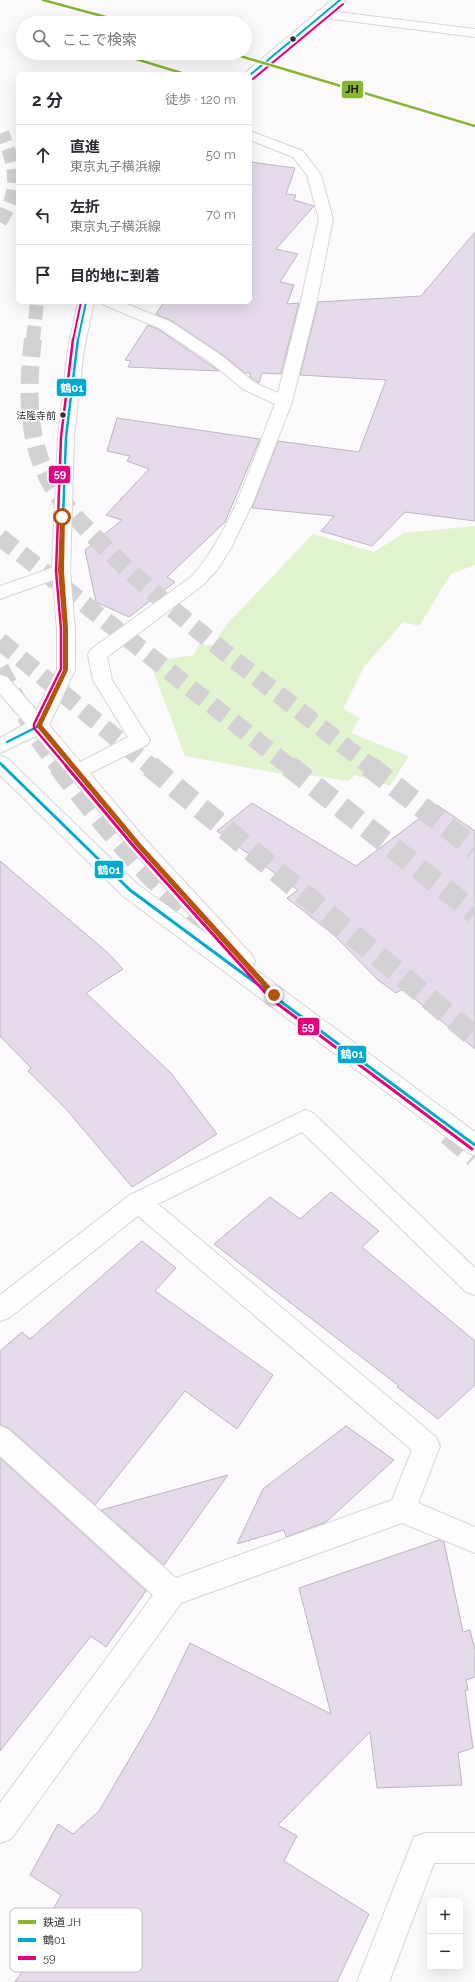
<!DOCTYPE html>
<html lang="ja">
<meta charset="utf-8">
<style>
:root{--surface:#fff;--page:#f2f2f3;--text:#2b2b33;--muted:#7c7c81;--line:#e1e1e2}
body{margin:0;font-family:Raleway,"Noto Sans JP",sans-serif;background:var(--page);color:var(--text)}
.controls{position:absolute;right:12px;bottom:12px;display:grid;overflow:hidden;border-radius:6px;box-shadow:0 4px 16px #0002}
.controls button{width:36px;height:36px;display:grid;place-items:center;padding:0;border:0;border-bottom:1px solid var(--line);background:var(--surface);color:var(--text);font:20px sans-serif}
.stop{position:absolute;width:12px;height:12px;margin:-9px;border:3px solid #b45309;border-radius:50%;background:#fff}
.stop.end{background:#b45309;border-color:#fff;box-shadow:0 1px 4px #0008}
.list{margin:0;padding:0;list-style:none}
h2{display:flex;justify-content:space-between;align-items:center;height:52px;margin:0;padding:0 16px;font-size:17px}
h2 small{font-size:13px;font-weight:400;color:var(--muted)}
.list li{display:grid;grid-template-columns:26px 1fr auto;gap:12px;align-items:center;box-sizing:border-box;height:60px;padding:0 16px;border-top:1px solid var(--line)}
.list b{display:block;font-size:15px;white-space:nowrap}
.list p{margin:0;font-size:13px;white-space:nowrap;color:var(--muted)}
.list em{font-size:13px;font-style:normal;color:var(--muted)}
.icon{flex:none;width:22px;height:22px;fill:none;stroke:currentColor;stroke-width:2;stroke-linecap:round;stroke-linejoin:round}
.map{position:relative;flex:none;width:475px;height:1982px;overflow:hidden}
.search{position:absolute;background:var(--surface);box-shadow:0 4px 16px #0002;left:16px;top:16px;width:236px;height:44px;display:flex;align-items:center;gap:10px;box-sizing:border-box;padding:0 14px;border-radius:22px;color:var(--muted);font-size:15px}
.panel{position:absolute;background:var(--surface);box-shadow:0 4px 16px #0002;left:16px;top:72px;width:236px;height:232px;border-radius:6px}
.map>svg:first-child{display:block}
.green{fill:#e2f3d0}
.building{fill:#e5dbeb;stroke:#bbb8bc}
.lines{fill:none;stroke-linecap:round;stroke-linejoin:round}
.highway-tunnel-far2{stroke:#d4d1d5;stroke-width:14;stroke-dasharray:14 7;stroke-linecap:butt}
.highway-tunnel-far1{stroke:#d4d1d5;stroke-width:18;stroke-dasharray:18 9;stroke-linecap:butt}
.highway-tunnel{stroke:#d4d1d5;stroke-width:22;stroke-dasharray:22 11;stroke-linecap:butt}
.minor-casing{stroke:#d7d5d8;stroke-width:2}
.major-casing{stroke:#d7d5d8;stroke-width:2}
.minor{fill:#fffeff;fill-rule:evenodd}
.major{fill:#fffeff;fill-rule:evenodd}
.bus-1-far2-casing{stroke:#fff;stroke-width:4}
.bus-1-far1-casing{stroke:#fff;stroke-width:5}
.bus-1-casing{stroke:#fff;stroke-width:6}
.bus-2-far2-casing{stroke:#fff;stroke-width:4}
.bus-2-far1-casing{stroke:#fff;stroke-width:5}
.bus-2-casing{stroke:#fff;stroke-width:6}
.bus-1-far2{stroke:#00a9ce;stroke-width:2}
.bus-1-far1{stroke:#00a9ce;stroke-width:2.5}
.bus-1{stroke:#00a9ce;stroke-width:3}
.bus-2-far2{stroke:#e5007d;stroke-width:2}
.bus-2-far1{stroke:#e5007d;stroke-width:2.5}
.bus-2{stroke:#e5007d;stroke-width:3}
.rail-1-casing{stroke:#fff;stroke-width:4.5}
.rail-1{stroke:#8ab532;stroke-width:2.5}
.route{fill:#b45309}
.bus-dot{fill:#322f34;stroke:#fff;stroke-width:1.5}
.labels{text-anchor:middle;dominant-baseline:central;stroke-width:3;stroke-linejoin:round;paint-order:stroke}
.far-bus-label{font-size:10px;fill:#322f34;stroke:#fff;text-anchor:end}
.key{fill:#fff;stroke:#c2c1c2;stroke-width:1}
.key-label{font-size:11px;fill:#322f34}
.line-badge{stroke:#fff;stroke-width:1.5}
.badge-label{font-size:11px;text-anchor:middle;font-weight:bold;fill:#fff}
.pale-badge-label{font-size:11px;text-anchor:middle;font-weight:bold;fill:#111}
</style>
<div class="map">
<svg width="475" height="1982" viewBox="0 0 475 1982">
<rect width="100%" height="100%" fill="#fcfafd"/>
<polygon class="green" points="475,526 475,565 451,574 419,626 403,622 364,667 343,709 360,718 351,733 409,756 390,786 355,775 349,781 300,774 293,776 185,756 150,662 194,655 199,644 213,645 227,624 313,534 374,552 404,533"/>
<g class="building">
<polygon points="250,162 295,168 286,194 296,195 294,200 314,206 276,249 298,254 280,282 294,285 287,304 299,303 281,374 262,373 259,383 250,377 250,373 245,373 223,355 172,321 156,314 164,302 250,302"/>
<polygon points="475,232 475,521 405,512 372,546 321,531 334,516 252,508 278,441 359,452 386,380 300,375 318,302 421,296"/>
<polygon points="148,325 158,329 219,371 128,367 131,361 125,360"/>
<polygon points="117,418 260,439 225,522 167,577 175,582 129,617 96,602 85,550 122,520 106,515 149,469 127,461 130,456 107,451"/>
<polygon points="252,803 356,866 437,805 475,831 475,1049 403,989 396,993 378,980 334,935 287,898 298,890 217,831"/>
<polygon points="0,861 107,952 123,969 86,993 171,1073 217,1134 132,1187 66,1109 28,1071 31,1068 0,1036"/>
<polygon points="331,1192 379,1231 362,1247 475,1341 475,1385 438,1419 397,1387 399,1386 214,1244 270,1197 300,1219"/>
<polygon points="142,1241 176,1268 155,1291 273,1375 237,1429 185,1391 95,1505 10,1429 0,1425 0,1351 22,1332 30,1339"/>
<polygon points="346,1426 394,1460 326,1522 286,1537 284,1530 237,1544 263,1489"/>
<polygon points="0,1458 146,1591 106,1647 91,1636 0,1751"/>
<polygon points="228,1475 164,1565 101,1510"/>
<polygon points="439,1540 444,1542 463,1632 470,1630 475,1650 475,1677 466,1680 468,1690 465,1690 473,1748 458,1753 462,1785 377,1788 370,1732 278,1825 297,1836 284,1861 369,1914 337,1982 15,1982 24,1969 21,1967 61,1895 30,1875 58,1824 73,1834 99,1811 154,1717 190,1643 331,1714 299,1588"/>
</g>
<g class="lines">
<g class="highway-tunnel-far2">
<path d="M0 222C21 190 16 167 2 133"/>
<polyline points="33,340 37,302"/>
</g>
<g class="highway-tunnel-far1">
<path d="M33 339C28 382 26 428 44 470 59 505 91 533 118 560 197 635 286 699 371 767"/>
<polyline points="0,537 290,767"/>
<polyline points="0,641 151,767"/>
<polyline points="0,668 38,739 59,767"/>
</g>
<g class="highway-tunnel">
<path d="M59 766C104 825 151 881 208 929"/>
<polyline points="150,766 475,1037"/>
<polyline points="289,766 475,913"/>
<polyline points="369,766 475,849"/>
<polyline points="448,1134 475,1157"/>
</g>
<defs>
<g id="minor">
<polygon points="321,10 475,29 475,37 317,17 315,14 317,11"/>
<path d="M250 131 303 151 321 175 333 219 316 305 292 402 254 500 231 548 217 570 203 585 107 657 112 680 150 740 147 745 78 779 71 777 68 772 71 767 128 737 93 680 88 655 90 650 191 577C231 534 253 459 275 404L243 389 210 362 159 328 104 305 101 302H122L171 322 222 356 255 383 278 393 300 305 319 219 307 175 293 157 250 140Z"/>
<polygon points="0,675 7,677 46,721 49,726 46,731 39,733 32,731 0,694"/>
<polygon points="305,1110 313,1113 475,1268 475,1295 466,1292 302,1132 158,1204 436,1437 440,1446 418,1503 475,1527 475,1553 402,1523 181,1603 11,1839 0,1843 0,1803 153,1595 0,1456 0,1426 9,1430 176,1578 392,1500 412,1450 138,1216 9,1318 0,1321 0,1295 130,1195"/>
<polygon points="425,1833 475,1833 475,1863 434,1863 389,1982 357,1982 414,1837"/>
</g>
<g id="major">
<polygon points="332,0 346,0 255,78 250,79 250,74 244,74"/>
<polygon points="78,302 94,302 84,349 74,437 70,571 75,629 75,670 49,725 146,840 252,955 255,961 252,967 475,1132 475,1155 467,1152 123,896 0,775 0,756 7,758 137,884 208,935 132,850 36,736 0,753 0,738 31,721 57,670 57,629 53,580 0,599 0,586 52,568 58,437 68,349"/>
</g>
</defs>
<use href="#minor" class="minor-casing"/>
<use href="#major" class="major-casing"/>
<use href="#minor" class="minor"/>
<use href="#major" class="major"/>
<defs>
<g id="bus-1-far2">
<polyline points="250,75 340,0"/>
<polyline points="78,340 86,302"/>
</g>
<g id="bus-1-far1">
<polyline points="39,726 73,767"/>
<polyline points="7,742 39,726 66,670 66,629 61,571 66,437 78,339"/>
<polyline points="0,763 4,767"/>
</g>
<g id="bus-1">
<polyline points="3,766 130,890 475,1145"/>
<polyline points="72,766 139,845 205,918"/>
</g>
<g id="bus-2-far2">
<polyline points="253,79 343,4"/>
<polyline points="73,340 81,302"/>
</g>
<polyline id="bus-2-far1" points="67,767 34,728 34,724 61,669 61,629 56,571 61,437 73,339"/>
<polyline id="bus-2" points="66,766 135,848 271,999 472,1149"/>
</defs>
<use href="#bus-1-far2" class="bus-1-far2-casing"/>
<use href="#bus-1-far1" class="bus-1-far1-casing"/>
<use href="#bus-1" class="bus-1-casing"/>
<use href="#bus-2-far2" class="bus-2-far2-casing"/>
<use href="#bus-2-far1" class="bus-2-far1-casing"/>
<use href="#bus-2" class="bus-2-casing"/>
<use href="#bus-1-far2" class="bus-1-far2"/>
<use href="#bus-1-far1" class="bus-1-far1"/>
<use href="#bus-1" class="bus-1"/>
<use href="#bus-2-far2" class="bus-2-far2"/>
<use href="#bus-2-far1" class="bus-2-far1"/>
<use href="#bus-2" class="bus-2"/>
<defs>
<g id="rail-1">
<polyline points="43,0 128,23"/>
<polyline points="116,53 185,74"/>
<polyline points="230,53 475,126"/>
</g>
</defs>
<use href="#rail-1" class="rail-1-casing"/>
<use href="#rail-1" class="rail-1"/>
</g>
<polygon class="route" points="62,515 65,517 64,571 68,629 68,670 42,725 141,844 276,993 276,997 272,997 137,847 36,726 63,670 63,629 58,571 60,517"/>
<g class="bus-dot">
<circle cx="293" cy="39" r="3.5"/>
<circle cx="63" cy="415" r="3.5"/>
</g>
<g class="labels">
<g class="far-bus-label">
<text x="56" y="415">法隆寺前</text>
</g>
</g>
<rect x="10" y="1908" width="132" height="64" rx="6" class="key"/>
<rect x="18" y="1920" width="18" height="4" fill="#8ab532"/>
<rect x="18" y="1938" width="18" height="4" fill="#00a9ce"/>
<rect x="18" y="1956" width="18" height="4" fill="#e5007d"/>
<g class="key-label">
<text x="43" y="1926">鉄道 JH</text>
<text x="43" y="1944">鶴01</text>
<text x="43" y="1962">59</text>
</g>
<g class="line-badge">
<rect x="341" y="80" width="23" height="19" rx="4" fill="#8ab532"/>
<rect x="56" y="378" width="31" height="19" rx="4" fill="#00a9ce"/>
<rect x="48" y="465" width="23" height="19" rx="4" fill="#e5007d"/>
<rect x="94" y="860" width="30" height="19" rx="4" fill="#00a9ce"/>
<rect x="297" y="1017" width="23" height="19" rx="4" fill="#e5007d"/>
<rect x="337" y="1045" width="30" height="19" rx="4" fill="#00a9ce"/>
</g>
<g class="badge-label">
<text x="72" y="392">鶴01</text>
<text x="60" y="478">59</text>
<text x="109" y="874">鶴01</text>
<text x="308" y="1031">59</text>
<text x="352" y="1058">鶴01</text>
</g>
<g class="pale-badge-label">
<text x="352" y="93">JH</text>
</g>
</svg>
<div class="controls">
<button>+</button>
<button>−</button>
</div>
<div class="stop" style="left:62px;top:517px"></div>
<div class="stop end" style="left:274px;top:995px"></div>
<div class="search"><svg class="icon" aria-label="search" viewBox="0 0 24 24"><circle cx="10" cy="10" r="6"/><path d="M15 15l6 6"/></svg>ここで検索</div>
<section class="panel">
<h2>2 分<small>徒歩 · 120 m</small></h2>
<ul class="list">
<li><svg class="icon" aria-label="ahead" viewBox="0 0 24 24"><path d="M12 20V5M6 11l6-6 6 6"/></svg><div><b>直進</b><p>東京丸子横浜線</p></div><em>50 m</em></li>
<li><svg class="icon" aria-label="left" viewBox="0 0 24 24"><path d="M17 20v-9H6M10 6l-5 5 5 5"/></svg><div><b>左折</b><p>東京丸子横浜線</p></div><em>70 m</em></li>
<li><svg class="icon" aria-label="arrive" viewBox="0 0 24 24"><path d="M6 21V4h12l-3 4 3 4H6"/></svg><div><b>目的地に到着</b></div></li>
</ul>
</section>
</div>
